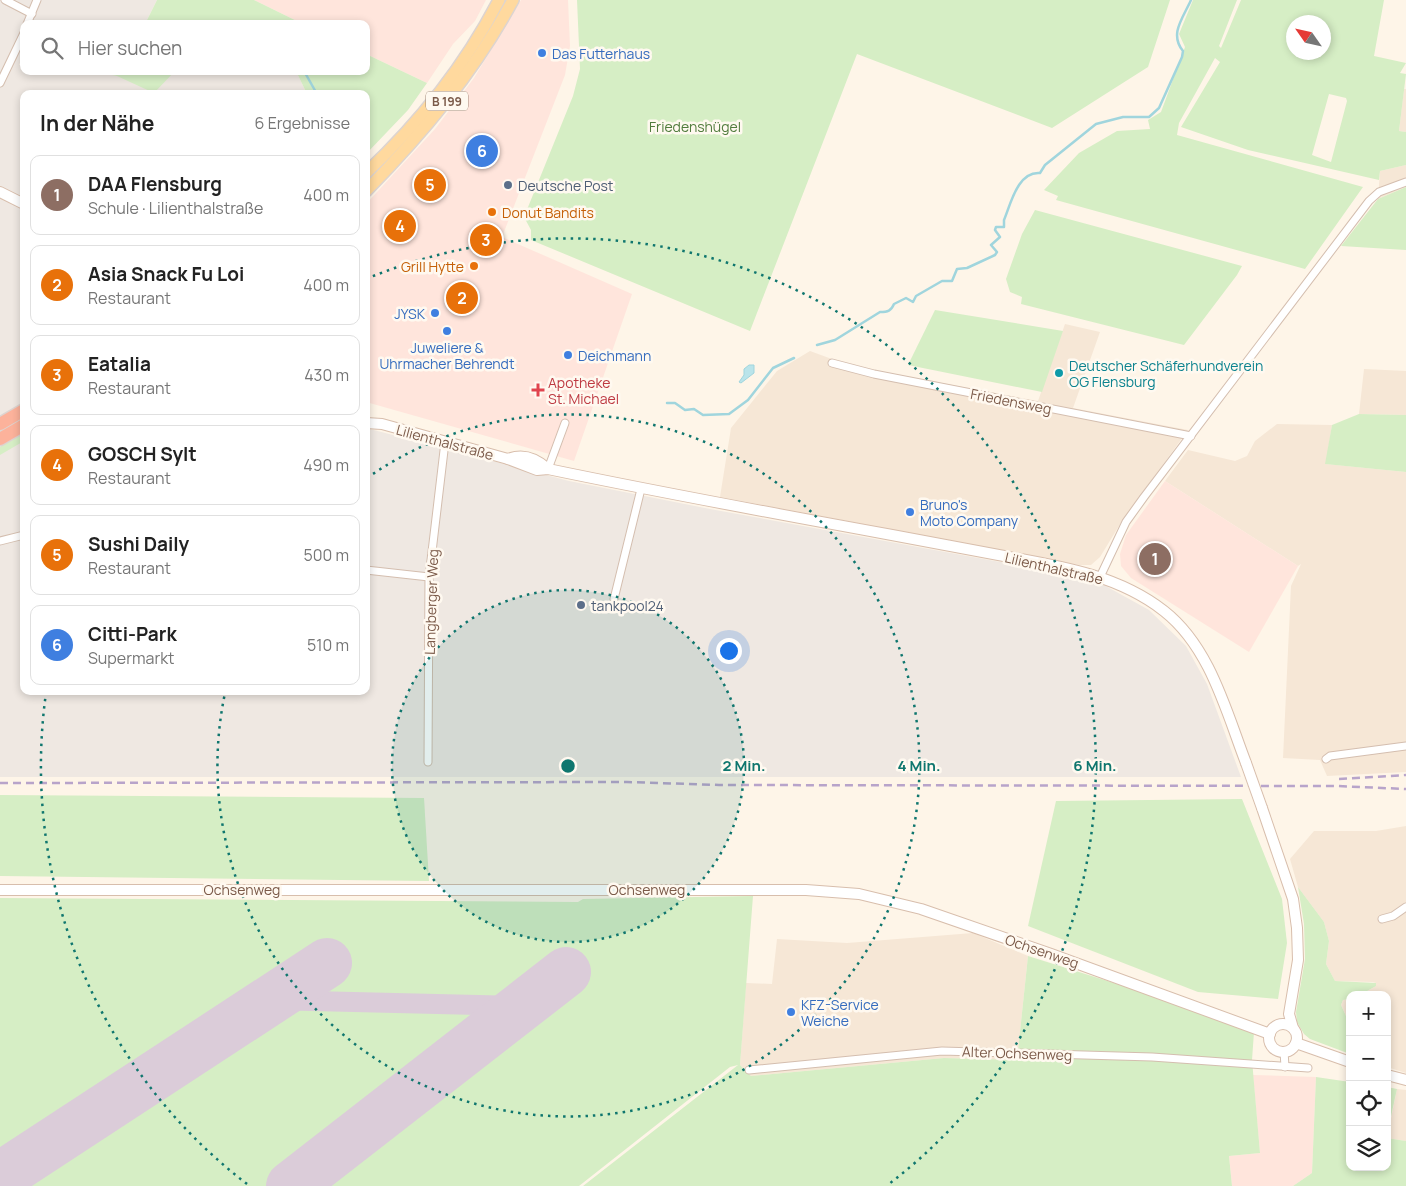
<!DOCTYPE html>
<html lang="de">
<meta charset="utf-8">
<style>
:root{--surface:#fff;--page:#f6f6f6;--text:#222;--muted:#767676;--line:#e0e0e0;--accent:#f16745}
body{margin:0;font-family:Manrope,sans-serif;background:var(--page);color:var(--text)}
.controls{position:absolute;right:15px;bottom:15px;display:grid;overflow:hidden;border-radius:10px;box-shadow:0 2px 8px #0003}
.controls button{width:45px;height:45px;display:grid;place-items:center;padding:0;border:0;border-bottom:1px solid var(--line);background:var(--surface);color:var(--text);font:25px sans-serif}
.compass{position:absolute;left:1286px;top:15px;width:45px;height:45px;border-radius:50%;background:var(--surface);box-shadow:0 2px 8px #0003;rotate:304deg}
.you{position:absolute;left:728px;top:650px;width:18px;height:18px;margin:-12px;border:4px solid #fff;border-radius:50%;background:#1a73e8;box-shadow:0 0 0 8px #1a73e833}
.badge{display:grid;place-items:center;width:32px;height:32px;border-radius:50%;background:var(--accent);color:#fff;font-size:16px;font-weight:700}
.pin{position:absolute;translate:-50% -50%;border:2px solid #fff;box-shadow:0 1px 5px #0006}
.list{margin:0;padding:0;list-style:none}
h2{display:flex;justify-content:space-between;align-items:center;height:65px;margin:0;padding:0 20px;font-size:21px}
h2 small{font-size:16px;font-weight:400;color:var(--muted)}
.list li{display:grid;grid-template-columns:32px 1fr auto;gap:15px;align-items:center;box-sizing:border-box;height:80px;margin:0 10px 10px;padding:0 10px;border:1px solid var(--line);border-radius:10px}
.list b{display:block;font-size:19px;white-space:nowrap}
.list p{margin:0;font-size:16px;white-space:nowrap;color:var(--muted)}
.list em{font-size:16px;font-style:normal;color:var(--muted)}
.icon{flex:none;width:28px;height:28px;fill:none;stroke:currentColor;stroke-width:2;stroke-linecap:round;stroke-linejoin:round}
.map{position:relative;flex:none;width:1406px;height:1186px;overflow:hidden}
.search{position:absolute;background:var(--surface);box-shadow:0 2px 8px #0003;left:20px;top:20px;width:350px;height:55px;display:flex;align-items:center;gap:12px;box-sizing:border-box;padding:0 18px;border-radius:10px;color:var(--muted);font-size:19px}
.panel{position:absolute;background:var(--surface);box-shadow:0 2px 8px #0003;left:20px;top:90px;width:350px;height:605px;border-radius:10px}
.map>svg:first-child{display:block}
.residential{fill:#f6e7d6}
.commercial{fill:#ffe5dc}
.industrial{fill:#efe8e2}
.green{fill:#d6eec5;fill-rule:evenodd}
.water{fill:#bae4ea;stroke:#a0d5dd}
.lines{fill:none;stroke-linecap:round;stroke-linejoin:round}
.stream{stroke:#a0d5dd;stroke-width:2.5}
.taxiway{stroke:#dbccd9;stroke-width:20}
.runway{stroke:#dbccd9;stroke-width:50}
.street-casing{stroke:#d4beaf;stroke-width:9}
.secondary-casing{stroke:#d8beac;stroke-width:12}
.primary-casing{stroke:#ddd4d0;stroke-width:14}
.highway-casing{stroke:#ddd4d0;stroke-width:15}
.street{stroke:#fff;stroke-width:7}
.secondary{stroke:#fff;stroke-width:10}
.primary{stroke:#ffd99e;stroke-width:11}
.highway{stroke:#fcb29b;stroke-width:12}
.rail{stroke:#b8a4ca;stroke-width:2.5;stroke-dasharray:8 5;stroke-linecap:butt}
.secondary-bridge-casing{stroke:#d8beac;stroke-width:12;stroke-linecap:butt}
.secondary-bridge{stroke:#fff;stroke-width:10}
.ring{fill:none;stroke:#0f766e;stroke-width:2.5;stroke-dasharray:2.5 5}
.shop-dot{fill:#3f7fe0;stroke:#fff9f0;stroke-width:2}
.service-dot{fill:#5c6f8a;stroke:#fff9f0;stroke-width:2}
.food-dot{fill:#e8710a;stroke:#fff9f0;stroke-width:2}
.culture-dot{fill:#0f9aa8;stroke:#fff9f0;stroke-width:2}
.health-dot{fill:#e0444e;stroke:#fff9f0;stroke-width:2}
.labels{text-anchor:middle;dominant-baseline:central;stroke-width:5;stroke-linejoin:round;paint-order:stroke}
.shield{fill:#fff9f0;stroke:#a38a7b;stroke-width:1}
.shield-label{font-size:12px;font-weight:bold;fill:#7b5a49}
.shop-label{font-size:14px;fill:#366cbe;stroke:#fff9f0;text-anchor:start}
.park-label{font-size:14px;fill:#517c3d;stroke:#fff9f0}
.service-label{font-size:14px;fill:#4e5e75;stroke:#fff9f0;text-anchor:start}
.food-label{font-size:14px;fill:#c56008;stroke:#fff9f0;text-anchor:start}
.culture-label{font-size:14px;fill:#0d838f;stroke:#fff9f0;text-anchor:start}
.health-label{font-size:14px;fill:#be3a42;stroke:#fff9f0;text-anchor:start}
.street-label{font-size:14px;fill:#7b5a49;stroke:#fff9f0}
.centre{fill:#0f766e;stroke:#fff9f0;stroke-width:2.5}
.ring-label{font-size:15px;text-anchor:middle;font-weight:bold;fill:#0f766e;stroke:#fff9f0;stroke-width:5;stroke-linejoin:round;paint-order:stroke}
</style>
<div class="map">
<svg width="1406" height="1186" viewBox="0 0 1406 1186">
<rect width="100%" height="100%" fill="#fef5e8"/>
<g class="residential">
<polygon points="1404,89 1406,89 1406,132 1399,131"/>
<polygon points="1406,165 1406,187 1378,199 1380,171"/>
<polygon points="1065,324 1100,332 1073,408 1188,430 1122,521 1100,557 1091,565 1079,565 720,497 731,428 777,371 810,351 840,362 877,371 1038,401"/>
<polygon points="1364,369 1406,371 1406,415 1359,414"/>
<polygon points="1277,424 1332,425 1326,464 1406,472 1406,772 1327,776 1320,760 1283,758 1291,586 1301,564 1298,566 1165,481 1188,450 1235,461 1247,456 1255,441"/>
<polygon points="1406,826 1406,1073 1387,1067 1387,995 1360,995 1376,986 1376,983 1373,982 1335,981 1326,964 1329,941 1324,922 1298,887 1290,859 1314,831 1376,831"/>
<polygon points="973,933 1028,956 1017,1060 944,1058 751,1076 740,1065 746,983 772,984 777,939 847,943"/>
<polygon points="1350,999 1350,1025 1341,1005 1343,1000"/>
<polygon points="1397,1089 1406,1090 1406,1141 1387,1138"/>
</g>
<g class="commercial">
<polygon points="254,0 486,0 475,21 453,44 427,83 366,54 366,24 303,24"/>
<polygon points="521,0 568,0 570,46 565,75 502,237 632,294 574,461 366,402 366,204 435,129 474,78"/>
<polygon points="1165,481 1298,566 1249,652 1131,578 1121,566 1120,554 1126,535"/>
<polygon points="1253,1075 1316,1077 1312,1173 1293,1186 1232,1186 1229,1156 1260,1153"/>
</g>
<polygon class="industrial" points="0,0 157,0 145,24 24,24 24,53 19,65 24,66 24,71 92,71 117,76 168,77 175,71 296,71 307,94 24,94 24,691 366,691 366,428 569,481 710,509 1093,579 1149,610 1186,646 1207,684 1241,777 0,777"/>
<g class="green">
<polygon points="157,0 254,0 303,24 145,24"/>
<polygon points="577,0 1170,0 1148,67 1052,128 857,54 750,331 531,240 531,230 524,217 573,96 580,69"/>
<path d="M1193 0H1237L1219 46 1221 48 1241 0H1384L1374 56 1406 63 1400 73 1406 74 1399 131 1406 132V165L1380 171 1379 180 1248 150 1181 127 1220 62 1215 58 1179 123 1177 135 1363 187 1305 269 1056 200 1058 196 1044 190 1079 153 1117 131 1150 129 1148 120 1161 112 1185 47 1179 34ZM1294 22H1324V52H1294ZM1329 94 1346 98 1347 101 1331 162 1312 155Z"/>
<polygon points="366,54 427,83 408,110 366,154 366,94 307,94 296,71 366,71"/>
<polygon points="92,71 175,71 154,93 117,76"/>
<polygon points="1406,187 1406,250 1341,246 1378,199"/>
<polygon points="1035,210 1242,266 1237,275 1184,345 1021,304 1022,297 1010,292 1006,279 1022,234"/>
<polygon points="935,310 1063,331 1042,392 908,365"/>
<polygon points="1359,414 1406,415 1406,472 1325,464 1332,425"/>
<polygon points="24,433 24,441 0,455 0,447"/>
<polygon points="0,795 424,798 429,881 0,876"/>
<polygon points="1242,799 1282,899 1287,943 1278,999 1198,992 1028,926 1056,801"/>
<polygon points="1298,887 1324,922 1329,941 1326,964 1335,981 1376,983 1376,986 1360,995 1350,995 1350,999 1343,1000 1341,1005 1350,1025 1350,1054 1310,1039 1304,1034 1297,1022 1296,1012 1305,959 1304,924"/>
<polygon points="753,896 740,1065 751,1076 944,1058 1017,1060 1028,956 1130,988 1254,1032 1252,1060 1260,1153 1229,1156 1232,1186 583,1186 738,1065 730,1067 579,1186 0,1186 0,898 578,902 583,899"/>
<polygon points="1316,1077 1350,1082 1350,1167 1387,1167 1387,1138 1406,1141 1406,1186 1293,1186 1312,1173"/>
<polygon points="1387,1087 1397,1089 1387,1135"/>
</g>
<polygon class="water" points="749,365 754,365 754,373 741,383 739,382 744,375 744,369"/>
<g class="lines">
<g class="stream">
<polyline points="151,71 161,73 168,71"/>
<polyline points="304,71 317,94"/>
<path d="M817 345 835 340 880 312C888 312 891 311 894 304L906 298 913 302 916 296 942 281H952L957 269 967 268 995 255 997 252 991 245 1000 237 995 230 996 227H1004V220C1011 203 1018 171 1040 173L1045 165 1096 124 1123 117H1149L1159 108 1182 57 1183 51C1169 34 1183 18 1191 0"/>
<polyline points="667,403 675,403 685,410 694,409 703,415 729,414 748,400 773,368 794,358"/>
</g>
<polyline class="taxiway" points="270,1000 523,1006"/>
<g class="runway">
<polyline points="0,1177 327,963"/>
<polyline points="291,1186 566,972"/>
</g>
<defs>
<g id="street">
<polyline points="5,0 32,14"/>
<polyline points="27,24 37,0"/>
<polyline points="0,83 24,33"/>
<polyline points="832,363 874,374 1191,436"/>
<polyline points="548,469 565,423"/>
<polyline points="0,541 24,535"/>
<polyline points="366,570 429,577"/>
<polyline points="1100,577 1126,522 1144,497 1369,201 1379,192 1406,182"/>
<polyline points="614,599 641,489"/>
<polyline points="1326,759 1330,756 1406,746"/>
<polyline points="428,762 429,577 445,442"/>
<polyline points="1382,919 1393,916 1406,907"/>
<polyline points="1284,1051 1285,1067"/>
<polyline points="749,1070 942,1051 1152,1057 1308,1068"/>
</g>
<g id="secondary">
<polyline points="0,192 24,204"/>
<path d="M366 423 382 424 508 459 537 470 548 469C663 493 777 514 892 535 929 542 967 549 1004 556 1060 566 1118 575 1164 611 1210 647 1226 711 1246 763"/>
<path d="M508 459C523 453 537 459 548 469"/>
<polyline points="1262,808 1293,899 1297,928 1298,960 1289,1014 1293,1028"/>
<polyline points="0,890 806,890 859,894 921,909 1051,954 1270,1034"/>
<circle cx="1283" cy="1038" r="14"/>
<polyline points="1296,1043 1350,1062"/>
<polyline points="1387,1075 1406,1080"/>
</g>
<g id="primary">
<path d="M366 173C418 124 466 64 499 0"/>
<path d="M366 191C423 133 474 72 513 0"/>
</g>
<g id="highway">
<polyline points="0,424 24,410"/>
<polyline points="0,439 24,425"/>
</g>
</defs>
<use href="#street" class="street-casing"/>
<use href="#secondary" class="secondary-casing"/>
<use href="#primary" class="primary-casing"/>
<use href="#highway" class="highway-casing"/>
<use href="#street" class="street"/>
<use href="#secondary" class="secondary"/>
<use href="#primary" class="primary"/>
<use href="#highway" class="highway"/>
<g class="rail">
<polyline points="1339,779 1406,775"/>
<polyline points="0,783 627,782 719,785 1337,786 1406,789"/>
</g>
<defs>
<polyline id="secondary-bridge" points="1246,763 1262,808"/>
</defs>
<use href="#secondary-bridge" class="secondary-bridge-casing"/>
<use href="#secondary-bridge" class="secondary-bridge"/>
</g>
<circle cx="568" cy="766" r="176" fill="#0f766e" fill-opacity=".12"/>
<g class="ring">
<circle cx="568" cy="766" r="176"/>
<path d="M367 478A351 351 0 1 1 225 693"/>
<path d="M247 1184A527 527 0 0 1 46 693M366 279A527 527 0 0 1 889 1184"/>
</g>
<g class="shop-dot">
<circle cx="542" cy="53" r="5"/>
<circle cx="435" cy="313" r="5"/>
<circle cx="447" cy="331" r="5"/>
<circle cx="568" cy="355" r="5"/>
<circle cx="910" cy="512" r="5"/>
<circle cx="791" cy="1012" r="5"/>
</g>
<g class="service-dot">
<circle cx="508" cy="185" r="5"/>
<circle cx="581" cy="605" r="5"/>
</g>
<g class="food-dot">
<circle cx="492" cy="212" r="5"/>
<circle cx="474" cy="266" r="5"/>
</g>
<circle class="culture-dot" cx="1059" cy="373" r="5"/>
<path class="health-dot" d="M535.5 382.5h5v5h5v5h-5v5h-5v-5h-5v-5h5z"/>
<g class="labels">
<rect class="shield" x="426" y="91.5" width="42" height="19" rx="4"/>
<g class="shield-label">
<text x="447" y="101">B 199</text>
</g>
<g class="shop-label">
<text x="552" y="53">Das Futterhaus</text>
<text x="425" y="313" text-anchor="end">JYSK</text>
<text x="447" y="347" text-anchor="middle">Juweliere &amp;<tspan x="447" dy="16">Uhrmacher Behrendt</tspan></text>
<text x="578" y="355">Deichmann</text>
<text x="920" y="504">Bruno's<tspan x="920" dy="16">Moto Company</tspan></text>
<text x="801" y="1004">KFZ-Service<tspan x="801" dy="16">Weiche</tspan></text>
</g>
<g class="park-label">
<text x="695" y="126">Friedenshügel</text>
</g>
<g class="service-label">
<text x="518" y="185">Deutsche Post</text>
<text x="591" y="605">tankpool24</text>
</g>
<g class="food-label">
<text x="502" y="212">Donut Bandits</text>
<text x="464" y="266" text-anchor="end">Grill Hytte</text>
</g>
<g class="culture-label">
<text x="1069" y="365">Deutscher Schäferhundverein<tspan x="1069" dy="16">OG Flensburg</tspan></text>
</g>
<g class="health-label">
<text x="548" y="382">Apotheke<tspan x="548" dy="16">St. Michael</tspan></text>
</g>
<g class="street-label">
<text transform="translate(1011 401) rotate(11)">Friedensweg</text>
<text transform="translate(445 442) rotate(15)">Lilienthalstraße</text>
<text transform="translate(1054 568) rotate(13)">Lilienthalstraße</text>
<text transform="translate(431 602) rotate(-88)">Langberger Weg</text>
<text x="242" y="889">Ochsenweg</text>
<text x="647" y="889">Ochsenweg</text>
<text transform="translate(1042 951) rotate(19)">Ochsenweg</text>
<text transform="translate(1017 1053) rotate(2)">Alter Ochsenweg</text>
</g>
</g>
<circle cx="568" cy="766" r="8" class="centre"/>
<g class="ring-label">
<text x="744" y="771">2 Min.</text>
<text x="919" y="771">4 Min.</text>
<text x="1095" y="771">6 Min.</text>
</g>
</svg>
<div class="controls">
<button>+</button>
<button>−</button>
<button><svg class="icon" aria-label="locate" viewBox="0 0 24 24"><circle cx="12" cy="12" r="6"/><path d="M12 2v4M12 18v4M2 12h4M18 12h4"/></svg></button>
<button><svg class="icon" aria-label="layers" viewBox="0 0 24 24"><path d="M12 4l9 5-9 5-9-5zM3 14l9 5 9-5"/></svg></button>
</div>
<svg class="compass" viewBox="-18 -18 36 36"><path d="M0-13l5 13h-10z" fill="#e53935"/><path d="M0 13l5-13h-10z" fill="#767676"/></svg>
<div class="you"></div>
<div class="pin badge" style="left:1155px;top:559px;background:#8d6e63">1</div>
<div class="pin badge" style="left:462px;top:298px;background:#e8710a">2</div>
<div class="pin badge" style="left:486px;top:240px;background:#e8710a">3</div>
<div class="pin badge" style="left:400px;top:226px;background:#e8710a">4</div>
<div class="pin badge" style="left:430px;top:185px;background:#e8710a">5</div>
<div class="pin badge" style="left:482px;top:151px;background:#3f7fe0">6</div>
<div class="search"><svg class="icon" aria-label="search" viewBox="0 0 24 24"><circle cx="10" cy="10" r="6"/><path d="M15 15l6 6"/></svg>Hier suchen</div>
<section class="panel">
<h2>In der Nähe<small>6 Ergebnisse</small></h2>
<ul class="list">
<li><span class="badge" style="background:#8d6e63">1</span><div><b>DAA Flensburg</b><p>Schule · Lilienthalstraße</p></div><em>400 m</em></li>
<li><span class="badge" style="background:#e8710a">2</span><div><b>Asia Snack Fu Loi</b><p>Restaurant</p></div><em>400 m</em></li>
<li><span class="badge" style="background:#e8710a">3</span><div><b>Eatalia</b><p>Restaurant</p></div><em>430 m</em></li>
<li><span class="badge" style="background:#e8710a">4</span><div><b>GOSCH Sylt</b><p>Restaurant</p></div><em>490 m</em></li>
<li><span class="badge" style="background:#e8710a">5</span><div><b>Sushi Daily</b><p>Restaurant</p></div><em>500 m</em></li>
<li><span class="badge" style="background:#3f7fe0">6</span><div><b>Citti-Park</b><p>Supermarkt</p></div><em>510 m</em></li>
</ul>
</section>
</div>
